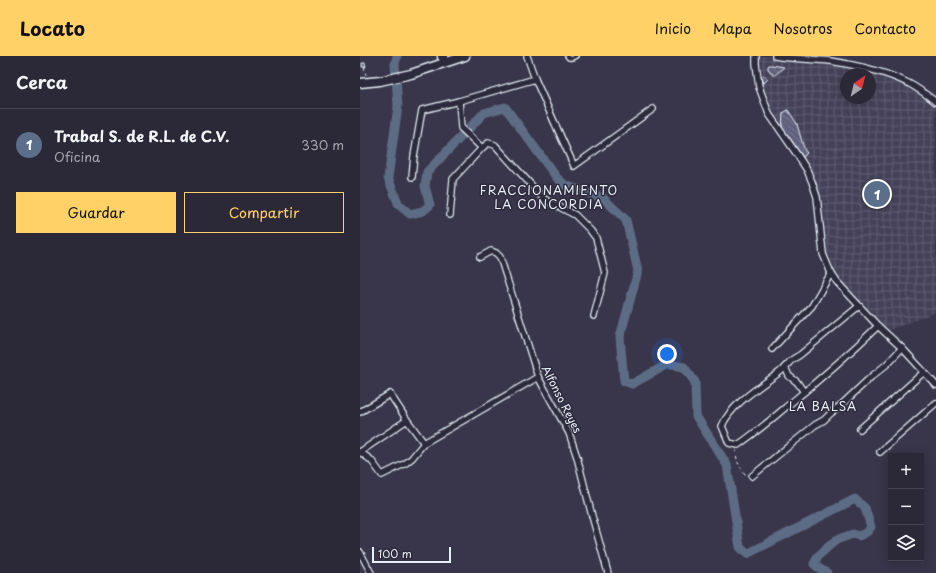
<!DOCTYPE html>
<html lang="es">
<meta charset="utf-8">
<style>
:root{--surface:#2b2838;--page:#373443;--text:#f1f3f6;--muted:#a6a6ae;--line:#474453;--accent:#ffd166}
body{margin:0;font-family:"Playpen Sans",sans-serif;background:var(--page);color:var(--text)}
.controls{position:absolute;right:12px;bottom:12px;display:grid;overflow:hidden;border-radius:0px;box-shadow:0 2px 10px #0003}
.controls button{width:36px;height:36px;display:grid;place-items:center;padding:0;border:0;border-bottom:1px solid var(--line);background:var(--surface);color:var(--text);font:20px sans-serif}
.compass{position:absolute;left:480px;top:12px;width:36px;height:36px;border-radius:50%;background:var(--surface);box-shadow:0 2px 10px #0003;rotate:35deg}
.scale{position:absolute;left:12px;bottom:10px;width:79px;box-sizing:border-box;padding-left:4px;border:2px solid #e8f1f8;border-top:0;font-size:11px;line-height:14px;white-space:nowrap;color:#e8f1f8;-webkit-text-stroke:3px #2f2a3d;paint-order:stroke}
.you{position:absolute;left:307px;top:298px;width:14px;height:14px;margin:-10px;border:3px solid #fff;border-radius:50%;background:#1a73e8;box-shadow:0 0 0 6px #1a73e833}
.badge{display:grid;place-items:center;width:26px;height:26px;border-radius:50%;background:var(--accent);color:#fff;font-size:13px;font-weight:700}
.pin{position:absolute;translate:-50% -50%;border:2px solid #fff;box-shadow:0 1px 4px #0006}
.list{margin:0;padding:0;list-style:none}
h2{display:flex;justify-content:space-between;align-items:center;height:52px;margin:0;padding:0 16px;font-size:17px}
h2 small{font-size:13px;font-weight:400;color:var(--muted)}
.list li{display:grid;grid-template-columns:26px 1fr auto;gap:12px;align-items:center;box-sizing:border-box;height:72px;padding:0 16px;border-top:1px solid var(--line)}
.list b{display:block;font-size:15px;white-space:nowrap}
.list p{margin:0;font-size:13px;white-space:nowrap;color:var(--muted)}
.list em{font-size:13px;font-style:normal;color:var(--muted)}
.actions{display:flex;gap:8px;padding:12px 16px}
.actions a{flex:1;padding:9px 0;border:1px solid var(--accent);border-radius:0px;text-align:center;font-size:14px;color:var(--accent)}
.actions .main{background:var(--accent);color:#111}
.icon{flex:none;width:22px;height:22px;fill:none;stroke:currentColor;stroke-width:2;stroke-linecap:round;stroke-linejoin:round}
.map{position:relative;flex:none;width:576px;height:517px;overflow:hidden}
header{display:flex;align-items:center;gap:24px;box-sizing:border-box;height:56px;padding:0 20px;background:var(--accent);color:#111}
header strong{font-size:19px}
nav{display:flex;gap:22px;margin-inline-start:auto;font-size:14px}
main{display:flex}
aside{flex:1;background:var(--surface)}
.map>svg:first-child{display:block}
.industrial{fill:url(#industrial-grid);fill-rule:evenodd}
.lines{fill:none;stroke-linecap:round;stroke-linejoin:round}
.river{stroke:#5d6c85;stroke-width:9}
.building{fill:url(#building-back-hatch);stroke:#e8f1f8}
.service-casing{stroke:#e8f1f8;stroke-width:6}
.minor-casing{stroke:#e8f1f8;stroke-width:8}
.secondary-casing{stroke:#e8f1f8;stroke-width:11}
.path{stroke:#e8f1f8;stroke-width:1;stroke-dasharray:3 3;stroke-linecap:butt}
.service{stroke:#2f2a3d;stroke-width:3}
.minor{stroke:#2f2a3d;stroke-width:5.5}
.secondary{stroke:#2f2a3d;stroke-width:8}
.labels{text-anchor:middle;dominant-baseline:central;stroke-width:3;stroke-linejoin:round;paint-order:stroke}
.street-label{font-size:11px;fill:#e8f1f8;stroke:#2f2a3d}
.neighbourhood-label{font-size:12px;letter-spacing:1px;fill:#e8f1f8;stroke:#2f2a3d}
</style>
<header>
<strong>Locato</strong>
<nav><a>Inicio</a><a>Mapa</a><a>Nosotros</a><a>Contacto</a></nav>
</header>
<main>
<aside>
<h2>Cerca<small></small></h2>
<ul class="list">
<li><span class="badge" style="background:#5c6f8a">1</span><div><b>Trabal S. de R.L. de C.V.</b><p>Oficina</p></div><em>330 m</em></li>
</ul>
<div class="actions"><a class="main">Guardar</a><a>Compartir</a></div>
</aside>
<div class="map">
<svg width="576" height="517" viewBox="0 0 576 517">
<defs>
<pattern id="industrial-grid" width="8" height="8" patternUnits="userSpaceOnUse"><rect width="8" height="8" fill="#454259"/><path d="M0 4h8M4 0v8" fill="none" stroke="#605e72"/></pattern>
<pattern id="building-back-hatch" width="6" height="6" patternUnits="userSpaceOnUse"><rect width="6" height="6" fill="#61607d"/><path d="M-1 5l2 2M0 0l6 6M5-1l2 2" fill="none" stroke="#787790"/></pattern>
</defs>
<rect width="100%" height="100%" fill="#39354a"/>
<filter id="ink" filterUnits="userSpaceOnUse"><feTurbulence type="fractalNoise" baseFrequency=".025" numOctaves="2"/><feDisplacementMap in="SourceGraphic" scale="8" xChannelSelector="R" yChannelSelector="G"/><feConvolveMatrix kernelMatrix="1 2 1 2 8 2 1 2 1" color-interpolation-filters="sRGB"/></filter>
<g filter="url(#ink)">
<path class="industrial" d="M398 0H409L429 4 470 7 511 16 557 34 576 47V256L527 275 503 250 474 219 468 203 464 185 458 135 446 106 421 72 413 58 405 42 399 19ZM486 18H510V42H486Z"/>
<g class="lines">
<polyline class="river" points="37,0 35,8 38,50 28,122 39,149 50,158 63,155 70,149 65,130 67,116 124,57 145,51 197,122 205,129 243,142 266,164 278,215 260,281 264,325 272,328 308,308 324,311 335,326 336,360 367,409 380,491 387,498 495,443 505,452 511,471 507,476 499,480 493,478 476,484 458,500 454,508 460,513 467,517"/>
</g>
<g class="building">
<polygon points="2,7 5,7 6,11 2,11"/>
<polygon points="409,9 412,9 424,11 414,20 408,13 408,10"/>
<polygon points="403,19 408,23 403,28 401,21"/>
<polygon points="428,54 437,68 444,93 447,97 443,101 422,71 423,57"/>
</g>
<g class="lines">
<defs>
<path id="service" d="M207 0C209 4 213 2 216 0"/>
<g id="minor">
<polyline points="167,0 175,23 214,110 293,53"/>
<polyline points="396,0 396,8 399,31 409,58 438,100 447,114 452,126 457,141 463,198 471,217 477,226 518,270 542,292 576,329"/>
<path d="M415 0C433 3 452 3 470 5 496 9 524 15 548 27 558 32 567 39 576 46"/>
<polyline points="99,45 101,72 122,92"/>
<polyline points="52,121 54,100 62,54 99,45 175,23"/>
<polyline points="90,159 93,123 122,92 128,87 135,89 184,143 215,159 230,174 236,182 245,217 234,260"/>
<polyline points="120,201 131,195 136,197 140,201 178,321 209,377 217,401 232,460 248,517"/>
<path d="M499 250 441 298C439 300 436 301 433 303 428 307 425 312 420 316 401 330 371 348 362 370L369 387 378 389C395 377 411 364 426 351 458 325 489 298 518 270"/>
<polyline points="412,293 452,250 471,217"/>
<polyline points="425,311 429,320 437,326 444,336"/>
<polyline points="0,356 30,338 47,364 64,387"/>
<polyline points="500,373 564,316"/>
<polyline points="0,396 11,404 22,419 46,407 52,402 64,387 178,321"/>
<polyline points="0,396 47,364"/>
<polyline points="520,396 576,347"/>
<polyline points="392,420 455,369 464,364 471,357 480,350 511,321 527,308 542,292"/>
<polyline points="0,496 11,517"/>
</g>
<g id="secondary">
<polyline points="82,1 84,0"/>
<polyline points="0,27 20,25 51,18 105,0"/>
</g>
</defs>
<use href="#service" class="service-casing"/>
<use href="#minor" class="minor-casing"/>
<use href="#secondary" class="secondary-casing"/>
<g class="path">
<polyline points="4,11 6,19"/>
<polyline points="376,394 377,405 384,417 387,419"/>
</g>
<use href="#service" class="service"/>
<use href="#minor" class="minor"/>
<use href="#secondary" class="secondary"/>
</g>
</g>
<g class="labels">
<g class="street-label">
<text transform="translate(202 343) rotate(63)">Alfonso Reyes</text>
</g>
<g class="neighbourhood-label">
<text x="189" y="134">FRACCIONAMIENTO<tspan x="189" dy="14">LA CONCORDIA</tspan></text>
<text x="463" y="350">LA BALSA</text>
</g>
</g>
</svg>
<div class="controls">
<button>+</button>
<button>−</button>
<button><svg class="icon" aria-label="layers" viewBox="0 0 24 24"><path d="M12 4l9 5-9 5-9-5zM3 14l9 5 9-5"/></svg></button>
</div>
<svg class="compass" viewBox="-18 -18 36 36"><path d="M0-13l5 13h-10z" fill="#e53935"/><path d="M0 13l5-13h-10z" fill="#a6a6ae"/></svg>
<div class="scale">100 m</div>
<div class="you"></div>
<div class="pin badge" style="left:517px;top:138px;background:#5c6f8a">1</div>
</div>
</main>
